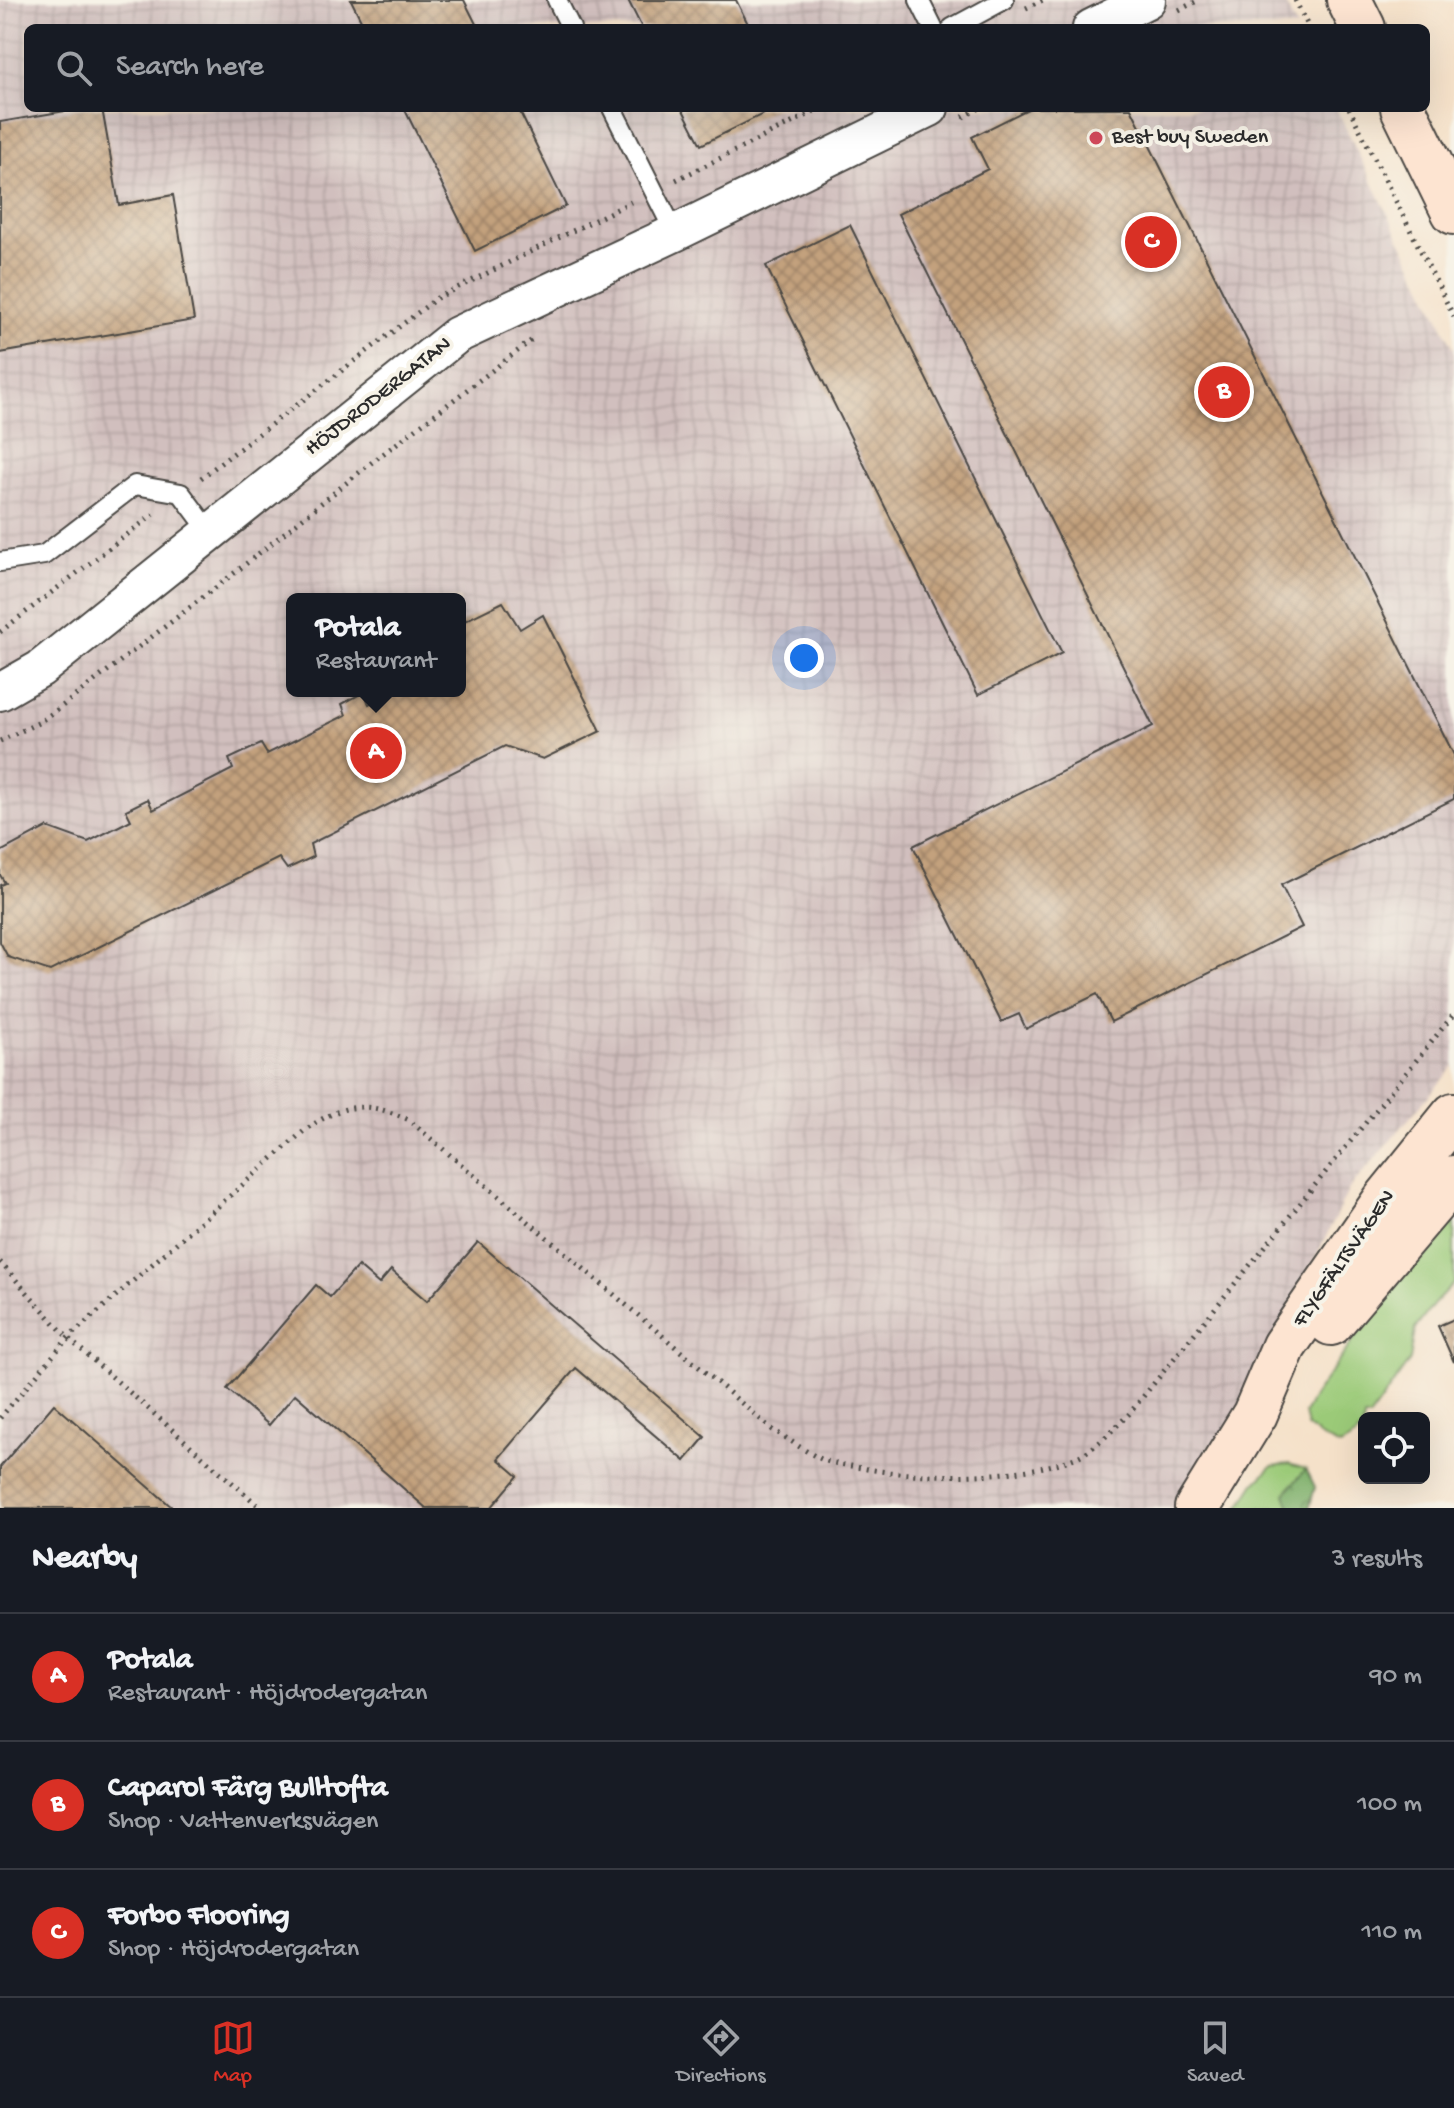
<!DOCTYPE html>
<meta charset="utf-8">
<style>
:root{--surface:#171b24;--page:#20242c;--text:#f1f3f6;--muted:#9ea1a6;--line:#363941;--accent:#d93025}
body{margin:0;font-family:"Gochi Hand",sans-serif;background:var(--page);color:var(--text)}
.controls{position:absolute;right:24px;bottom:24px;display:grid;overflow:hidden;border-radius:12px;box-shadow:0 8px 32px #0002}
.controls button{width:72px;height:72px;display:grid;place-items:center;padding:0;border:0;border-bottom:2px solid var(--line);background:var(--surface);color:var(--text);font:40px sans-serif}
.you{position:absolute;left:804px;top:658px;width:28px;height:28px;margin:-20px;border:6px solid #fff;border-radius:50%;background:#1a73e8;box-shadow:0 0 0 12px #1a73e833}
.badge{display:grid;place-items:center;width:52px;height:52px;border-radius:50%;background:var(--accent);color:#fff;font-size:26px;font-weight:700}
.pin{position:absolute;translate:-50% -50%;border:4px solid #fff;box-shadow:0 2px 8px #0006}
.popup{position:absolute;left:286px;top:593px;width:180px;height:104px;box-sizing:border-box;display:grid;place-content:center;border-radius:12px;background:var(--surface);filter:drop-shadow(0 2px 6px #0005);font-size:26px;white-space:nowrap;color:var(--muted)}
.popup b{font-size:30px;color:var(--text)}
.popup::after{content:'';position:absolute;left:50%;top:100%;margin-left:-16px;border:16px solid transparent;border-top-color:var(--surface)}
.list{margin:0;padding:0;list-style:none}
h2{display:flex;justify-content:space-between;align-items:center;height:104px;margin:0;padding:0 32px;font-size:34px}
h2 small{font-size:26px;font-weight:400;color:var(--muted)}
.list li{display:grid;grid-template-columns:52px 1fr auto;gap:24px;align-items:center;box-sizing:border-box;height:128px;padding:0 32px;border-top:2px solid var(--line)}
.list b{display:block;font-size:30px;white-space:nowrap}
.list p{margin:0;font-size:26px;white-space:nowrap;color:var(--muted)}
.list em{font-size:26px;font-style:normal;color:var(--muted)}
.icon{flex:none;width:44px;height:44px;fill:none;stroke:currentColor;stroke-width:2;stroke-linecap:round;stroke-linejoin:round}
.map{position:relative;flex:none;width:1454px;height:1508px;overflow:hidden}
.search{position:absolute;background:var(--surface);box-shadow:0 8px 32px #0002;left:24px;right:24px;top:24px;height:88px;display:flex;align-items:center;gap:20px;box-sizing:border-box;padding:0 28px;border-radius:12px;color:var(--muted);font-size:30px}
.sheet{height:488px;background:var(--surface)}
nav{display:flex;justify-content:space-around;align-items:center;box-sizing:border-box;height:112px;border-top:2px solid var(--line);background:var(--surface);font-size:22px;color:var(--muted)}
nav a{display:grid;justify-items:center;gap:4px}
nav .on{color:var(--accent)}
.map>svg:first-child{display:block}
.industrial{fill:url(#industrial-grid);fill-rule:evenodd}
.grass{fill:#9bca78;stroke:#637a52;stroke-width:2}
.forest{fill:url(#forest-crowns);stroke:#546c4a;stroke-width:2}
.building{fill:url(#building-cross-hatch)}
.lines{fill:none;stroke-linecap:round;stroke-linejoin:round}
.lane-casing{stroke:#494643;stroke-width:22}
.street-casing{stroke:#494643;stroke-width:40}
.secondary-casing{stroke:#494643;stroke-width:48}
.path{stroke:#494643;stroke-width:5;stroke-dasharray:2 6;stroke-linecap:butt}
.lane{stroke:#fff;stroke-width:18}
.street{stroke:#fff;stroke-width:36}
.secondary{stroke:#fde4d1;stroke-width:44}
.poi-dot{fill:#d1495b;stroke:#f7f3e8;stroke-width:3}
.labels{text-anchor:middle;dominant-baseline:central;stroke-width:8;stroke-linejoin:round;paint-order:stroke}
.poi-label{font-size:22px;fill:#2b2b2b;stroke:#f7f3e8;text-anchor:start}
.street-label{font-size:22px;fill:#2b2b2b;stroke:#f7f3e8}
</style>
<div class="map">
<svg width="1454" height="1508" viewBox="0 0 1454 1508">
<defs>
<pattern id="industrial-grid" width="8" height="8" patternUnits="userSpaceOnUse" patternTransform="scale(2)"><rect width="8" height="8" fill="#d1bfbe"/><path d="M0 4h8M4 0v8" fill="none" stroke="#b4a4a3"/></pattern>
<pattern id="forest-crowns" width="20" height="18" patternUnits="userSpaceOnUse" patternTransform="scale(2)"><rect width="20" height="18" fill="#7cae68"/><path d="M2 6a3 3 0 1 1 6 0M12 15a3 3 0 1 1 6 0" fill="none" stroke="#668e56"/></pattern>
<pattern id="building-cross-hatch" width="8" height="8" patternUnits="userSpaceOnUse" patternTransform="scale(2)"><rect width="8" height="8" fill="#c3a17d"/><path d="M0 0l8 8M0 8l8-8" fill="none" stroke="#9f8367"/></pattern>
</defs>
<rect width="100%" height="100%" fill="#f7f3e8"/>
<filter id="ink" filterUnits="userSpaceOnUse"><feTurbulence type="fractalNoise" baseFrequency=".0125" numOctaves="2"/><feDisplacementMap in="SourceGraphic" scale="16" xChannelSelector="R" yChannelSelector="G"/><feConvolveMatrix kernelMatrix="1 2 1 2 8 2 1 2 1" color-interpolation-filters="sRGB"/></filter>
<filter id="wash" filterUnits="userSpaceOnUse"><feTurbulence type="fractalNoise" baseFrequency=".006" numOctaves="4" result="noise"/><feDisplacementMap in="SourceGraphic" scale="32" xChannelSelector="R" yChannelSelector="G"/><feGaussianBlur stdDeviation="1.8" result="paint"/><feColorMatrix in="noise" values="0 0 0 0 0 0 0 0 0 0 0 0 0 0 0 0 0 1.4 0 .05"/><feComposite in="paint" operator="in"/></filter>
<g filter="url(#wash)">
<rect width="100%" height="100%" fill="#f5e1c9"/>
<path class="industrial" d="M0 0H1283L1297 28H28V108H1336L1454 349V1066L1349 1189 1216 1462 1186 1508H0ZM292 599H460V691H292Z"/>
<g class="grass">
<path d="M1454 1214V1283L1434 1304 1415 1329 1410 1360 1369 1418H1364C1364 1433 1352 1440 1340 1446L1322 1437 1307 1427 1304 1413 1314 1396 1396 1280Z"/>
<polygon points="1289,1464 1306,1469 1315,1487 1309,1508 1239,1508 1255,1483 1272,1466"/>
</g>
<polygon class="forest" points="1306,1469 1315,1487 1309,1508 1290,1508 1285,1493"/>
<g id="blocks">
<g class="building">
<polygon points="351,0 464,0 478,28 365,28"/>
<polygon points="628,0 736,0 750,28 642,28"/>
<polygon points="83,108 102,108 119,205 173,195 194,320 0,353 0,122"/>
<polygon points="404,108 518,108 566,206 475,251"/>
<polygon points="682,108 775,108 701,145"/>
<polygon points="1030,108 1131,108 1454,755 1454,799 1281,885 1302,927 1111,1022 1097,994 1026,1029 1019,1014 1001,1022 913,846 1153,726 898,214 988,169 972,137"/>
<polygon points="850,225 1062,653 978,695 766,266"/>
<polygon points="503,602 520,629 543,615 601,731 543,759 505,746 310,844 313,857 287,869 279,858 50,971 8,957 0,942 0,885 5,883 0,875 0,852 47,827 88,842 131,820 126,810 148,799 153,810 233,769 229,759 261,744 267,754 346,715 342,704 364,692 369,704 394,691 460,691 460,623"/>
<polygon points="478,1242 705,1437 685,1461 576,1368 498,1459 518,1476 491,1508 426,1508 295,1394 269,1425 227,1389 316,1285 330,1297 358,1266 379,1284 391,1270 427,1301"/>
<polygon points="1454,1319 1454,1362 1438,1326"/>
<polygon points="54,1404 173,1508 0,1508 0,1467"/>
</g>
</g>
</g>
<g filter="url(#ink)">
<use href="#blocks" fill-opacity="0" stroke="#494643" stroke-width="2"/>
<g class="lines">
<defs>
<g id="lane">
<polyline points="557,0 571,28"/>
<polyline points="919,0 933,28"/>
<polyline points="952,28 1004,0"/>
<polyline points="612,108 675,233"/>
<polyline points="0,562 44,555 135,485 181,493 210,532"/>
</g>
<g id="street">
<polyline points="1091,28 1147,0"/>
<polyline points="0,692 40,669 457,335 675,233 930,108"/>
</g>
<g id="secondary">
<polyline points="1349,0 1363,28"/>
<polyline points="1403,108 1454,212"/>
<polyline points="1331,1323 1454,1178"/>
<polyline points="1197,1508 1255,1414 1284,1346 1386,1199 1454,1115"/>
</g>
</defs>
<use href="#lane" class="lane-casing"/>
<use href="#street" class="street-casing"/>
<use href="#secondary" class="secondary-casing"/>
<g class="path">
<polyline points="1295,0 1309,28"/>
<polyline points="1026,8 1043,0"/>
<polyline points="1179,10 1199,0"/>
<polyline points="1349,108 1454,317"/>
<polyline points="963,117 980,108"/>
<polyline points="676,180 822,108"/>
<polyline points="201,478 437,298 631,202"/>
<polyline points="0,632 154,514"/>
<polyline points="0,741 38,723 61,707 237,571 371,463 532,340"/>
<polyline points="0,1262 68,1338 261,1508"/>
<path d="M0 1418 68 1338 304 1131C342 1103 366 1100 409 1120L773 1430C789 1439 804 1451 821 1459 829 1463 841 1464 851 1466 910 1479 1020 1481 1077 1457 1097 1448 1113 1429 1129 1414L1454 1014"/>
</g>
<use href="#lane" class="lane"/>
<use href="#street" class="street"/>
<use href="#secondary" class="secondary"/>
</g>
</g>
<circle class="poi-dot" cx="1096" cy="138" r="8"/>
<g class="labels">
<g class="poi-label">
<text x="1112" y="138">Best buy Sweden</text>
</g>
<g class="street-label">
<text transform="translate(379 397) rotate(-38)">HÖJDRODERGATAN</text>
<text transform="translate(1345 1259) rotate(-55)">FLYGFÄLTSVÄGEN</text>
</g>
</g>
</svg>
<div class="controls">
<button><svg class="icon" aria-label="locate" viewBox="0 0 24 24"><circle cx="12" cy="12" r="6"/><path d="M12 2v4M12 18v4M2 12h4M18 12h4"/></svg></button>
</div>
<div class="you"></div>
<div class="pin badge" style="left:376px;top:753px">A</div>
<div class="popup"><b>Potala</b>Restaurant</div>
<div class="pin badge" style="left:1224px;top:392px">B</div>
<div class="pin badge" style="left:1151px;top:242px">C</div>
<div class="search"><svg class="icon" aria-label="search" viewBox="0 0 24 24"><circle cx="10" cy="10" r="6"/><path d="M15 15l6 6"/></svg>Search here</div>
</div>
<section class="sheet">
<h2>Nearby<small>3 results</small></h2>
<ul class="list">
<li><span class="badge">A</span><div><b>Potala</b><p>Restaurant · Höjdrodergatan</p></div><em>90 m</em></li>
<li><span class="badge">B</span><div><b>Caparol Färg Bulltofta</b><p>Shop · Vattenverksvägen</p></div><em>100 m</em></li>
<li><span class="badge">C</span><div><b>Forbo Flooring</b><p>Shop · Höjdrodergatan</p></div><em>110 m</em></li>
</ul>
</section>
<nav>
<a class="on"><svg class="icon" aria-label="map" viewBox="0 0 24 24"><path d="M3 6l6-2 6 2 6-2v14l-6 2-6-2-6 2zM9 4v14M15 6v14"/></svg>Map</a>
<a><svg class="icon" aria-label="directions" viewBox="0 0 24 24"><path d="M12 3l9 9-9 9-9-9zM9 14v-3h6M13 9l2 2-2 2"/></svg>Directions</a>
<a><svg class="icon" aria-label="saved" viewBox="0 0 24 24"><path d="M7 4h10v16l-5-4-5 4z"/></svg>Saved</a>
</nav>
